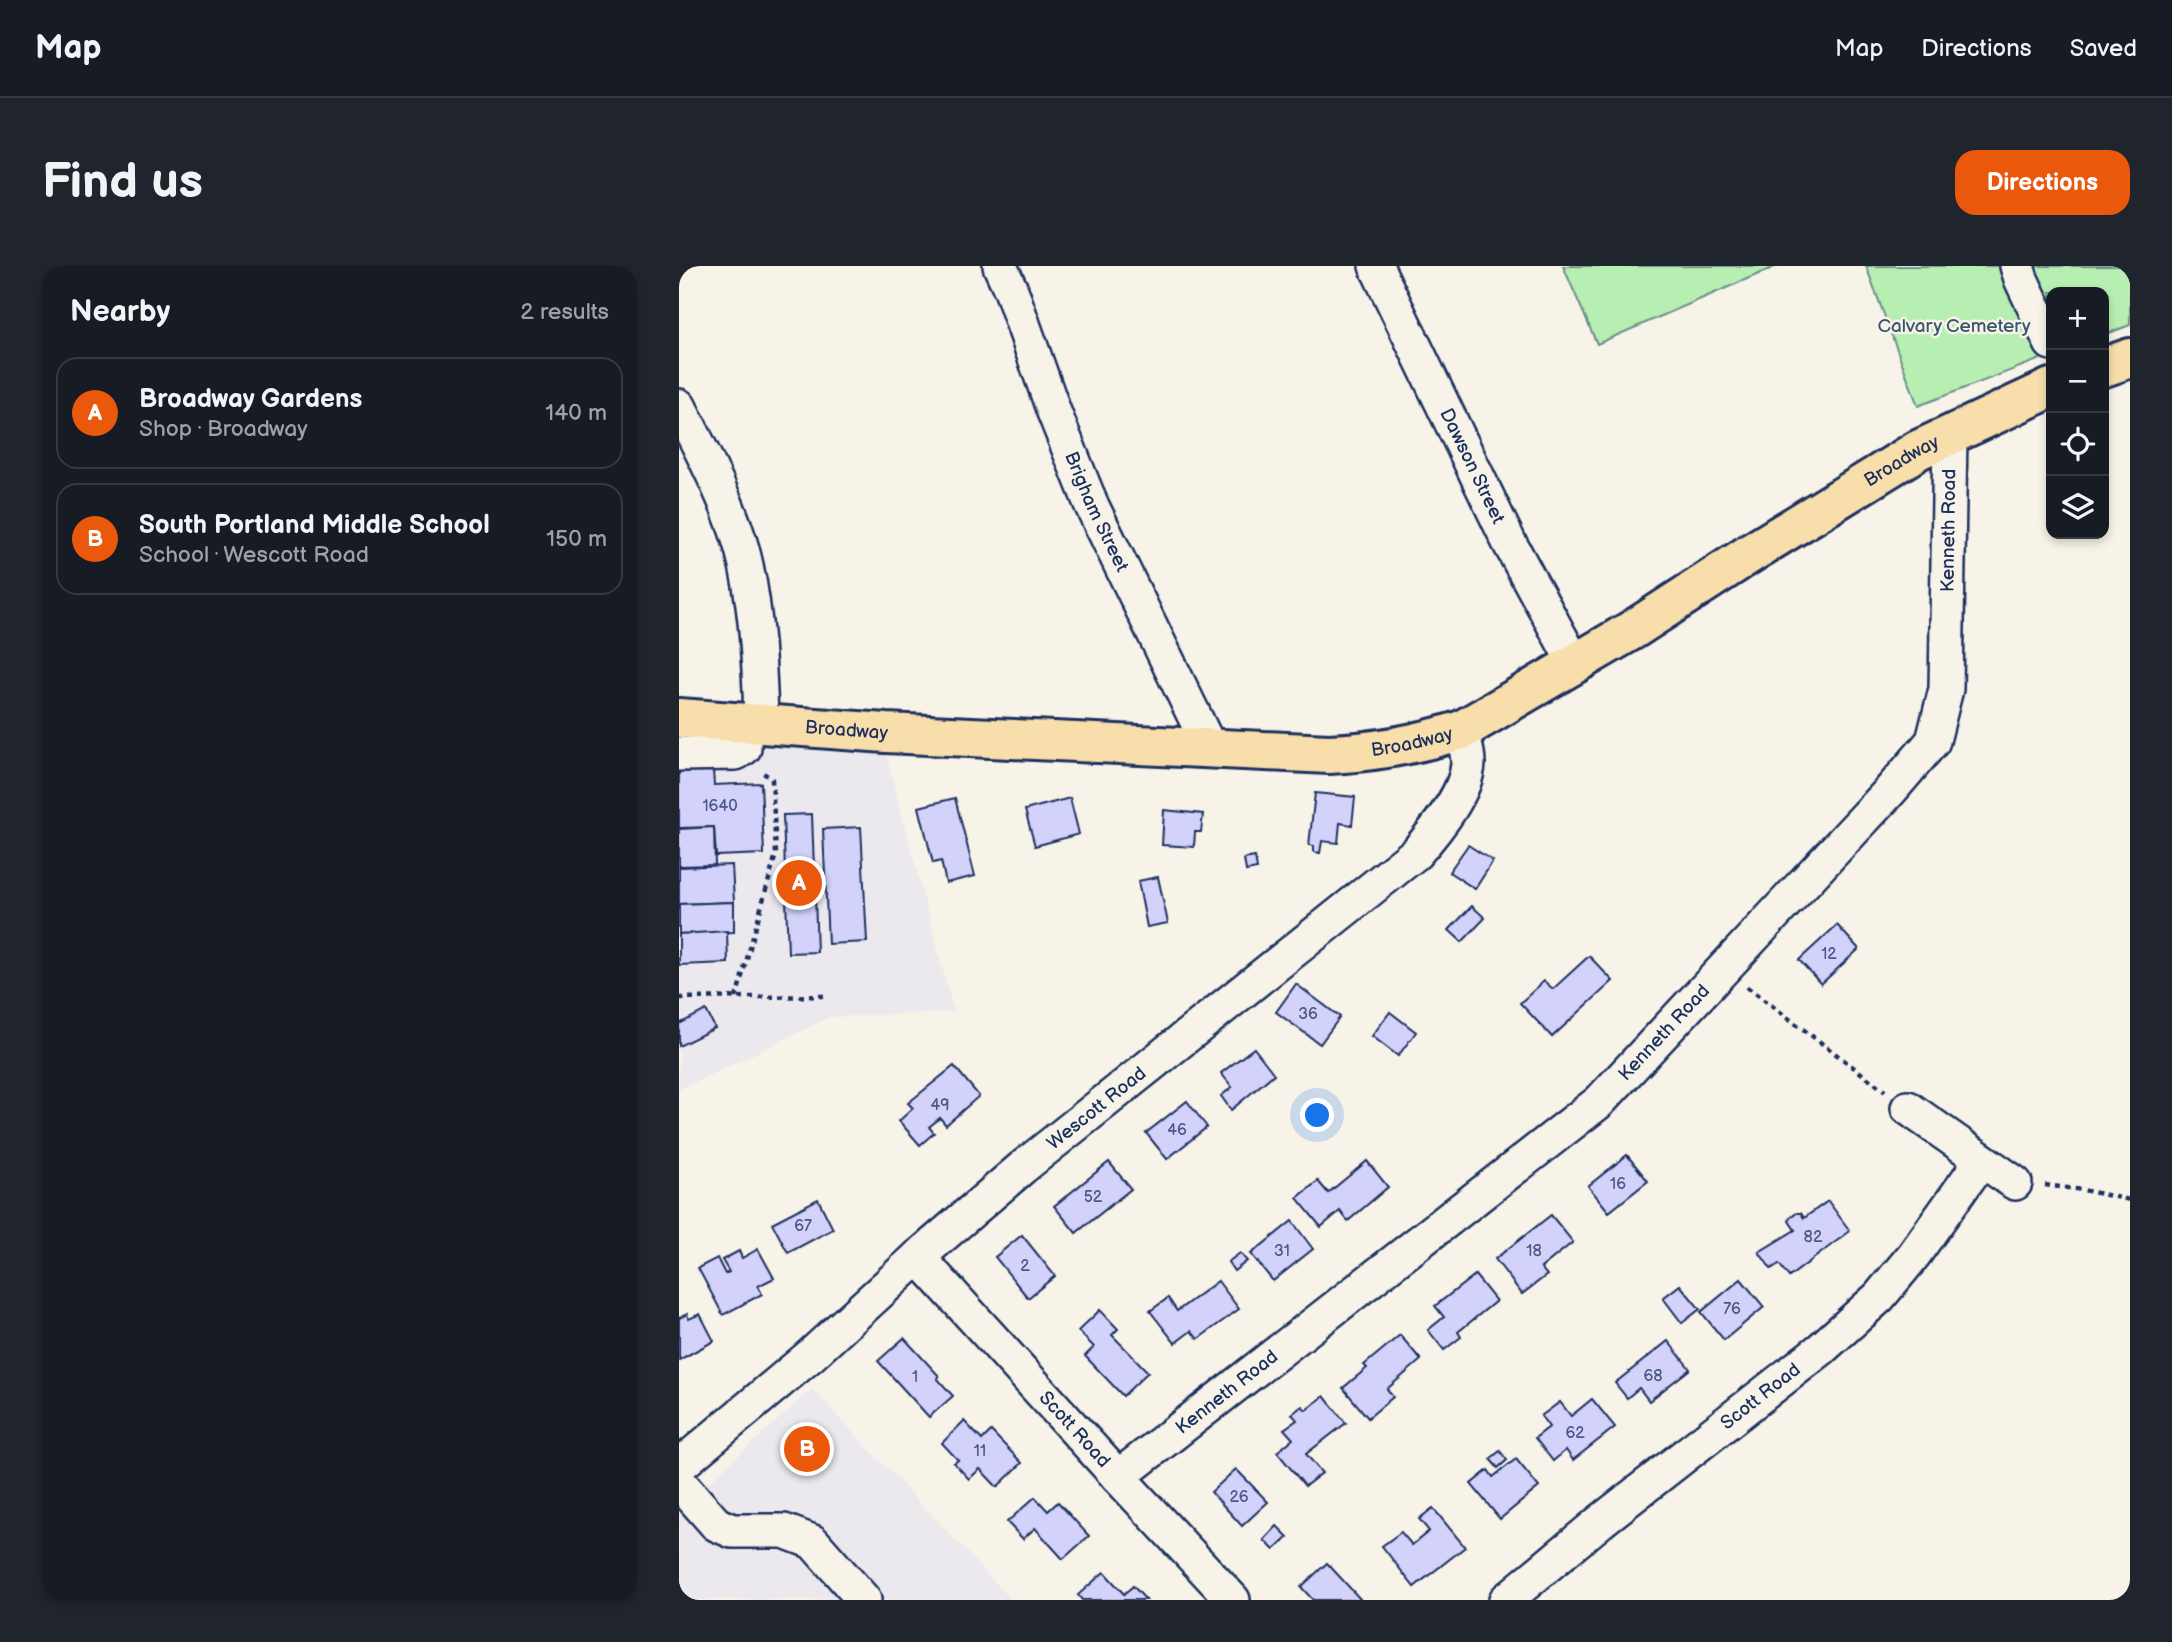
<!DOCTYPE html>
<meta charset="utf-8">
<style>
:root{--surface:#171b24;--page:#20242c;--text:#f1f3f6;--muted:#9ea1a6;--line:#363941;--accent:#ea580c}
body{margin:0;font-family:"Balsamiq Sans",sans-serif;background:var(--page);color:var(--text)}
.controls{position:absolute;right:21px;top:21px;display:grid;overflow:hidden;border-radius:14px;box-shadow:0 4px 10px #0003}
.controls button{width:63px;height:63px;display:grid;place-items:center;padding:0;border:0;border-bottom:2px solid var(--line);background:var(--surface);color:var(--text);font:35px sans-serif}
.you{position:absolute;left:639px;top:850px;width:24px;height:24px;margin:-18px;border:5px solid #fff;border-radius:50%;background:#1a73e8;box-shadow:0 0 0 10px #1a73e833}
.badge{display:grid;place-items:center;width:46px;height:46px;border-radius:50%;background:var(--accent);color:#fff;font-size:23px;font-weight:700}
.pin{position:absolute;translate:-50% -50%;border:4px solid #fff;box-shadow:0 2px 7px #0006}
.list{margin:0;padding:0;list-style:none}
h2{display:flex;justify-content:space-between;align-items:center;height:91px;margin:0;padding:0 28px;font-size:30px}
h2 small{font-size:23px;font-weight:400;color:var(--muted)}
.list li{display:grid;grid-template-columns:46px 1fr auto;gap:21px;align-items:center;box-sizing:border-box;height:112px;margin:0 14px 14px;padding:0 14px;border:2px solid var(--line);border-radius:21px}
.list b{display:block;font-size:26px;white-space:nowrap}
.list p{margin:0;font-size:23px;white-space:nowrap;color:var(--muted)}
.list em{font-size:23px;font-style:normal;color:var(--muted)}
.icon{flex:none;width:38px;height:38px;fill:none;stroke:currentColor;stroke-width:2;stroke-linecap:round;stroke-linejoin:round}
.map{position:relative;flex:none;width:1451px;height:1334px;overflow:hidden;border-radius:21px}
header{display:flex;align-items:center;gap:42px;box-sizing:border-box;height:98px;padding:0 35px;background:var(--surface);border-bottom:2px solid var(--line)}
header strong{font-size:33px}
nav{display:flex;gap:38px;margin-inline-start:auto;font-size:24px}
.intro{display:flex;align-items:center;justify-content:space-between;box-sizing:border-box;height:168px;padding:0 42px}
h1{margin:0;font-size:49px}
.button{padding:18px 32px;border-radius:21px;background:var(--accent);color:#fff;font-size:24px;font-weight:700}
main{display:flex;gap:42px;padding:0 42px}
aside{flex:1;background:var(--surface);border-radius:21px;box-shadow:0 4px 10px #0003}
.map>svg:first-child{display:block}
.built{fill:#ece9ee}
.green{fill:#b7eeb1;stroke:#698e88;stroke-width:2}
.building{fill:#d3d2fb;stroke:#1b2f5e;stroke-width:2}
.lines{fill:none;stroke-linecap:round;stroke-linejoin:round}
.minor-casing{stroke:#1b2f5e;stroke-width:38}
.major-casing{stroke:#1b2f5e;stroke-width:44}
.path{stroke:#1b2f5e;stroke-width:4.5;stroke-dasharray:5 5;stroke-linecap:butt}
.minor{stroke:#f7f3e8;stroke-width:33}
.major{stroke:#f8deab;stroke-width:38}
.labels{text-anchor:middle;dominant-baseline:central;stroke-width:5;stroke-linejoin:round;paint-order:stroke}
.number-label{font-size:16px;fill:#495885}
.park-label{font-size:19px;fill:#3a556f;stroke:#f7f3e8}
.street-label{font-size:19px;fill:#1b2f5e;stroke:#f7f3e8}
</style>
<header>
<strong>Map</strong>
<nav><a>Map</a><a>Directions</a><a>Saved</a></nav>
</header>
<div class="intro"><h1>Find us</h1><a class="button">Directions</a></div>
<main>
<aside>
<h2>Nearby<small>2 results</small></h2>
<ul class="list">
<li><span class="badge">A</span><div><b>Broadway Gardens</b><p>Shop · Broadway</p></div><em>140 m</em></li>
<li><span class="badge">B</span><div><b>South Portland Middle School</b><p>School · Wescott Road</p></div><em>150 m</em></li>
</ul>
</aside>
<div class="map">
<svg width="1451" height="1334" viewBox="0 0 1451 1334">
<rect width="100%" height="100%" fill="#f7f3e8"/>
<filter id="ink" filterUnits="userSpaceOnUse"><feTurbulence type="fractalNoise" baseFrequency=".0143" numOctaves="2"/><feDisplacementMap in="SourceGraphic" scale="14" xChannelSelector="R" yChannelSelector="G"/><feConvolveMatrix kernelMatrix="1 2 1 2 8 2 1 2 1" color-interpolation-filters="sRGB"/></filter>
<g filter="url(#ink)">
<g class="built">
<polygon points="0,471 207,487 275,746 151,751 0,824"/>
<polygon points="133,1123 333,1334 0,1334 0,1243"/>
</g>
<g class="green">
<polygon points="884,0 1098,0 918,78"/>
<polygon points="1187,0 1451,0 1451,59 1425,69 1425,26 1372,26 1372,89 1239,140"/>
</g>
<g class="building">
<polygon points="34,504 35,519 82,517 85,588 37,590 35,561 0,562 0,506"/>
<polygon points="636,527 676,531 673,559 661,557 659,577 643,575 641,587 635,586 635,580 630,579"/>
<polygon points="276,532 296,610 267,617 262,595 254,597 240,541"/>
<polygon points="391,532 400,568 356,580 346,544"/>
<polygon points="485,544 524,548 522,566 516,566 515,581 483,579"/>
<polygon points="133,548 138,686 109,687 104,549"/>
<polygon points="35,561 36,599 0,600 0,563"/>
<polygon points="182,561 188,676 149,678 144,563"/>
<polygon points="789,579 814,595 796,623 770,606"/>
<polygon points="576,591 578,603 567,605 565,593"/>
<polygon points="53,599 55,636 0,638 0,601"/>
<polygon points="479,611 489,657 468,661 459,615"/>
<polygon points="55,636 55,666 0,668 0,638"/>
<polygon points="793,640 806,652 783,676 770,664"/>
<polygon points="1158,659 1180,683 1142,718 1120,694"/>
<polygon points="48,665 49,697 0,699 0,668"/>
<polygon points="910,690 934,715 873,771 841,737 865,715 874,723"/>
<polygon points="617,718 661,751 641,778 597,746"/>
<polygon points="27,744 36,762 0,780 0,758"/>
<polygon points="711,746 737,766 719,790 693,770"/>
<polygon points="575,782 595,808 552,844 542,830 553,821 542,807"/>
<polygon points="275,800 300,830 267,859 261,852 250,861 255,867 241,879 220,855 234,842 229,837"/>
<polygon points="508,835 528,861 488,893 467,867"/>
<polygon points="948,889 969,915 930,946 909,920"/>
<polygon points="688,895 709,921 669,955 661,945 642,961 618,932 639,915 649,927"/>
<polygon points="430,896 452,923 397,967 375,940"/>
<polygon points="139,933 154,963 109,987 93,957"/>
<polygon points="1149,935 1171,965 1110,1011 1100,998 1092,1003 1080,986 1116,964 1110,955 1111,951 1118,947 1122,947 1125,952"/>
<polygon points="872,949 894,976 862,1002 868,1009 843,1028 816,993"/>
<polygon points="613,955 634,983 594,1015 572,988"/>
<polygon points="343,969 376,1010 349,1032 316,991"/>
<polygon points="79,983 95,1012 79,1020 83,1028 44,1049 19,1002 38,992 46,1008 50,1006 43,994 60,985 63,992"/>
<polygon points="561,987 568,995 555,1005 549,996"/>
<polygon points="796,1009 817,1035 779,1066 782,1071 765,1084 749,1064 765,1051 756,1040"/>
<polygon points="1062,1013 1085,1041 1045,1074 1022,1046"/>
<polygon points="539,1015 560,1043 519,1073 512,1065 496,1077 471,1045 489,1032 498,1045"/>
<polygon points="1001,1019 1021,1043 1003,1057 984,1032"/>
<polygon points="421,1044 439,1063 433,1069 469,1106 444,1130 406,1090 415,1081 399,1065"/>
<polygon points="8,1048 10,1053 21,1048 35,1075 0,1094 0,1052"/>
<polygon points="721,1069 742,1094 708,1123 714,1131 689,1152 664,1122 688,1102 685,1099"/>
<polygon points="225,1072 260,1110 258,1112 274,1130 250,1151 199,1095"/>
<polygon points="989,1075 1011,1103 970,1135 960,1122 948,1132 936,1117"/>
<polygon points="645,1130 667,1157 627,1188 643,1207 626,1220 598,1186 614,1173 605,1163 618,1154 613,1148 623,1140 627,1144"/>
<polygon points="913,1133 936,1161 894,1194 887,1184 874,1195 856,1172 870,1161 862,1150 881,1136 892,1150"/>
<polygon points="285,1155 303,1174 312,1165 343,1197 318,1221 301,1203 290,1213 275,1197 279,1194 263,1177"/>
<polygon points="821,1185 828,1194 819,1202 811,1193"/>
<polygon points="837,1193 860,1221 821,1253 792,1218 809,1204 814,1211"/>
<polygon points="557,1203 589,1236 563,1260 532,1226"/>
<polygon points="356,1231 369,1245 379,1236 410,1270 384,1293 356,1262 344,1273 328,1256"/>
<polygon points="754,1242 786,1281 735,1321 703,1280 722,1266 733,1279 750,1265 740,1253"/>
<polygon points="598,1260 609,1271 595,1284 585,1274"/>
<polygon points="648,1297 682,1334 634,1334 622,1321"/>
<polygon points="425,1306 445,1328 454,1320 467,1334 403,1334 399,1329"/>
</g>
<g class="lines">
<defs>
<g id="minor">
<path id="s1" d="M321 0 332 24 375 146 412 238 532 484"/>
<path id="s2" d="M697 0 830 276 896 398"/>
<polyline points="1338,0 1342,13 1372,77"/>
<path d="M0 140C23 186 49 234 63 283 77 334 81 405 82 458"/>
<polyline points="0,488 57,487 65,482 65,457"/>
<polyline points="1229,842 1336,917"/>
<path id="s3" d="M239 991 439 1211 554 1334"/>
<path id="s4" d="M0 1200 131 1090 239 991 344 901 737 587C756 565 788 527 789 497 789 486 785 474 783 464"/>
<path id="s5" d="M439 1211 920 836 1211 525 1254 475 1267 423 1271 168"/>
<polyline points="0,1216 37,1258 53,1265 105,1265 134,1276 185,1334"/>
<path id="s6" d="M827 1334 922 1255 1142 1083 1200 1031 1234 990 1302 895"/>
</g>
<g id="major">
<polyline points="1425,101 1451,92"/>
<path id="s7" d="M0 452 207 467 650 488C696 486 739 478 783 464L955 363 1072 287 1239 184 1372 122"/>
</g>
</defs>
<use href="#minor" class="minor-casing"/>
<use href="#major" class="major-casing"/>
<g class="path">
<polyline points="1068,721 1206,825"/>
<polyline points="0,732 148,730"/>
<polyline points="57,732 97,588 93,513 83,506"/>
<polyline points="1366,919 1404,924 1451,934"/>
</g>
<use href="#minor" class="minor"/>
<use href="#major" class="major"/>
</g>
</g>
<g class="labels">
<g class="number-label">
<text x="41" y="540">1640</text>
<text x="1150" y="688">12</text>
<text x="629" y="748">36</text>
<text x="261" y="839">49</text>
<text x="498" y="864">46</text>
<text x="939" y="918">16</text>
<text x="414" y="931">52</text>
<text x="124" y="960">67</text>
<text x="1134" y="971">82</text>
<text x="603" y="985">31</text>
<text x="855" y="985">18</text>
<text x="346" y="1000">2</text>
<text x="1053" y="1043">76</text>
<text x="974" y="1110">68</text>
<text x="236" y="1111">1</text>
<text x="896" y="1167">62</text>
<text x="301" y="1185">11</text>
<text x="560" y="1231">26</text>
</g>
<g class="park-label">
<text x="1275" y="60">Calvary Cemetery</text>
</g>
<g class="street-label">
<text stroke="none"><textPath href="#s7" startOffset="1302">Broadway</textPath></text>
<text stroke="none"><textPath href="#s2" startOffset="222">Dawson Street</textPath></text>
<text stroke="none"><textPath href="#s1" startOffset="264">Brigham Street</textPath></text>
<text stroke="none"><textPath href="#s5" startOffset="1314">Kenneth Road</textPath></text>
<text stroke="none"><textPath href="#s7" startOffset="168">Broadway</textPath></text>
<text stroke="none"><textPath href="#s7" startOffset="735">Broadway</textPath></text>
<text stroke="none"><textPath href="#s5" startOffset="705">Kenneth Road</textPath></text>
<text stroke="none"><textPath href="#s4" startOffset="550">Wescott Road</textPath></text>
<text stroke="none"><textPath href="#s5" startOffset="138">Kenneth Road</textPath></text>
<text stroke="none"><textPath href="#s6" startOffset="326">Scott Road</textPath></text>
<text stroke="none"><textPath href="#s3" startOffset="233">Scott Road</textPath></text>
</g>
</g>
</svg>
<div class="controls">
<button>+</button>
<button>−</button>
<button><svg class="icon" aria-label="locate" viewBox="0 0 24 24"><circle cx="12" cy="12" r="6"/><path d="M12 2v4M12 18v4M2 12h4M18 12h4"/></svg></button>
<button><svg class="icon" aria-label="layers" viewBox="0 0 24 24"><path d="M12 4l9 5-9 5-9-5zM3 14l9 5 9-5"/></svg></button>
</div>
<div class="you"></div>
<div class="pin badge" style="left:120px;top:617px">A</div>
<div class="pin badge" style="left:128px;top:1183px">B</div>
</div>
</main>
